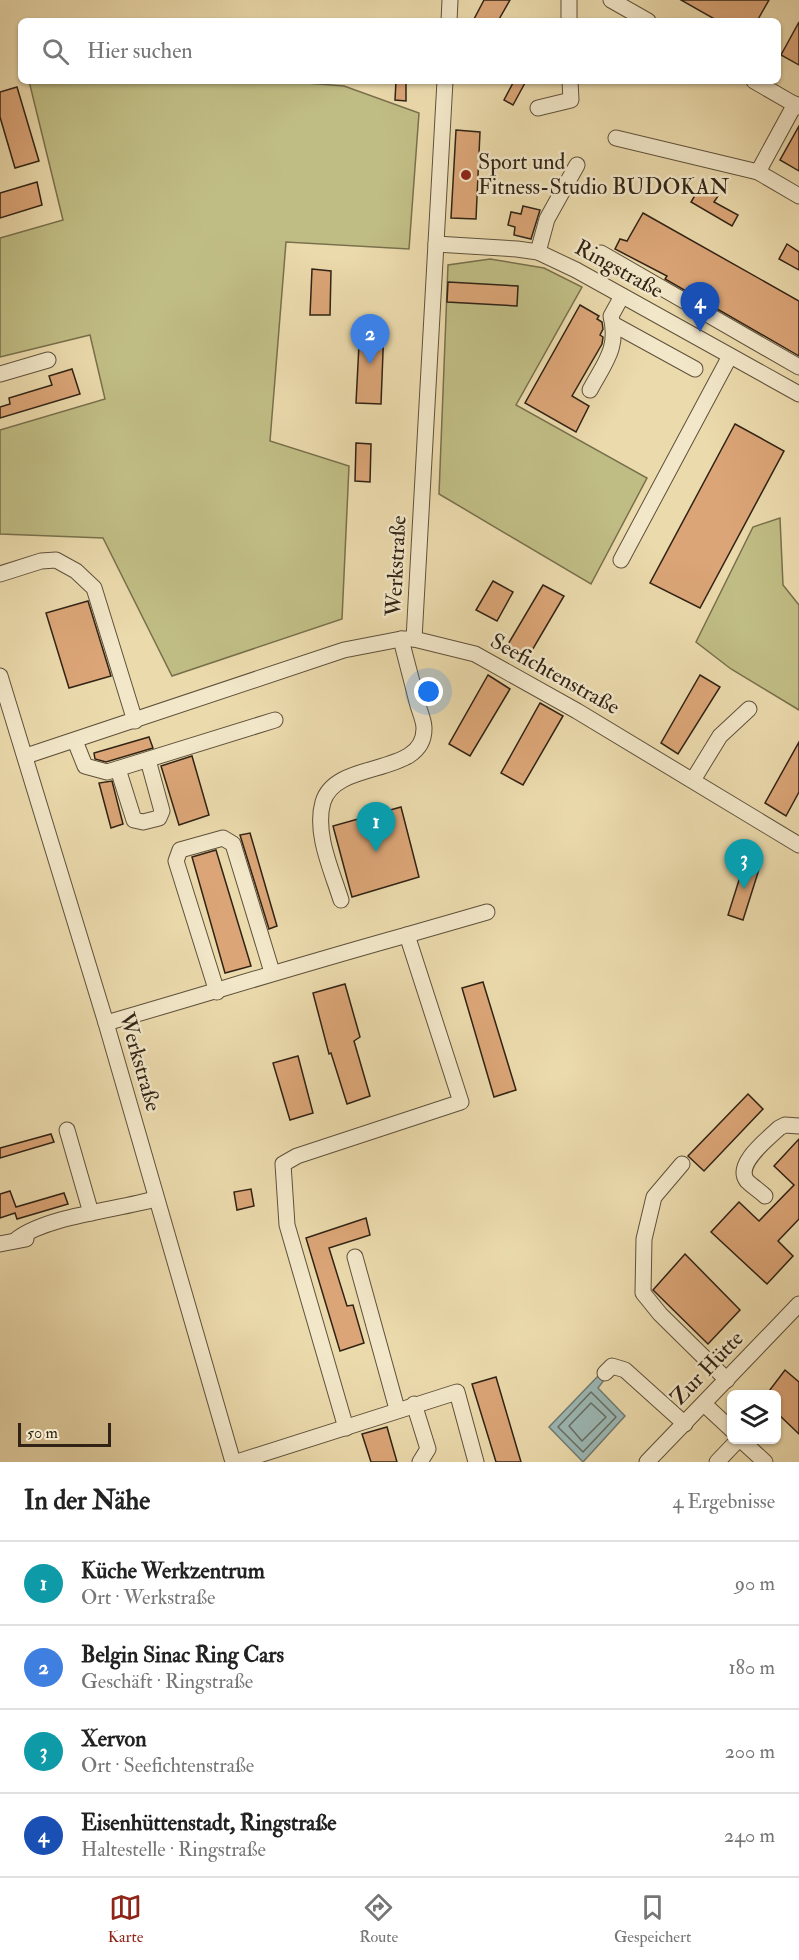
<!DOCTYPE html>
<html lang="de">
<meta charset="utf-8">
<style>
:root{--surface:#fff;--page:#f6f6f6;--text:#222;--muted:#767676;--line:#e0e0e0;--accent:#8f2418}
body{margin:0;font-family:"IM FELL Double Pica",serif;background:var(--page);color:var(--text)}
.controls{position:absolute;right:18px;bottom:18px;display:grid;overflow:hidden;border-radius:9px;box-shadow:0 2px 4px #0004}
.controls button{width:54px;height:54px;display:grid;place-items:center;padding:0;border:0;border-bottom:2px solid var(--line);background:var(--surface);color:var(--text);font:30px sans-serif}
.scale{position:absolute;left:18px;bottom:15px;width:93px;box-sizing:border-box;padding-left:6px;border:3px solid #302315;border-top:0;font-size:16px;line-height:21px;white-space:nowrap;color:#302315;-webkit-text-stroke:4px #f2e7c9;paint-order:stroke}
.you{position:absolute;left:429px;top:692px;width:21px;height:21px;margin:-15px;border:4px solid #fff;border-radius:50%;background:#1a73e8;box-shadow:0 0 0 9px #1a73e833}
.badge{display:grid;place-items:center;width:39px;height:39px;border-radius:50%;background:var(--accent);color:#fff;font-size:20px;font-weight:700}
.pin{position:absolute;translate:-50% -50px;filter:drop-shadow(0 2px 3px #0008)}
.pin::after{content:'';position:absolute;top:32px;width:21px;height:18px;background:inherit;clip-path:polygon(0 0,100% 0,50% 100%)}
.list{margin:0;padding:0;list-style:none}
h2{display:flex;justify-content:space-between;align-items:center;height:78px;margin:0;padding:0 24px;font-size:26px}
h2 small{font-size:20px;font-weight:400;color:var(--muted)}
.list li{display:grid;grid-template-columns:39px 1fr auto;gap:18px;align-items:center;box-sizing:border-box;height:84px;padding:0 24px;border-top:2px solid var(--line)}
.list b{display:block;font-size:22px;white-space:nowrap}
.list p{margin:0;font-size:20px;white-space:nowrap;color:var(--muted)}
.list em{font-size:20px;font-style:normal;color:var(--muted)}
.icon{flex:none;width:33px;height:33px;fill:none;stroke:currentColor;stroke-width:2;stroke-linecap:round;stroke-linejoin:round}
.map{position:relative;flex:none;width:799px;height:1462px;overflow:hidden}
.search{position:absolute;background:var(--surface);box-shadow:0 2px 4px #0004;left:18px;right:18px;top:18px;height:66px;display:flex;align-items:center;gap:15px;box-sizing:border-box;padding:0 21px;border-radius:9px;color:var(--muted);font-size:22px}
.sheet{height:414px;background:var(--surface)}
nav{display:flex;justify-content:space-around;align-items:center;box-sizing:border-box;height:84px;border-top:2px solid var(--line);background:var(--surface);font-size:16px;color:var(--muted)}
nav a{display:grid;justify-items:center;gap:3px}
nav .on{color:var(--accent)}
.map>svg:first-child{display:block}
.green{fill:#c0bd84;stroke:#78704c;stroke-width:1.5}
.water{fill:#9cb8b4;stroke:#717c74;stroke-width:1.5}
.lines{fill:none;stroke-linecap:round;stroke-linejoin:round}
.shore{stroke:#666e64;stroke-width:1.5}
.building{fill:#dba577;stroke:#302315;stroke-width:1.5}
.minor-casing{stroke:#5f513b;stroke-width:17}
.minor{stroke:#f2e7c9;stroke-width:15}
.poi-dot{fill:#8f2418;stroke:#f2e7c9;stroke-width:2}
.labels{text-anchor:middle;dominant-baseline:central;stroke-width:5;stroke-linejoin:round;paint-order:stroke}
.poi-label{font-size:22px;fill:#302315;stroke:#f2e7c9;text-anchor:start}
.street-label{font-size:22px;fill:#302315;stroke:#f2e7c9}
</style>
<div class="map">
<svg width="799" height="1462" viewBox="0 0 799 1462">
<rect width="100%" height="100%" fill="#ebdaac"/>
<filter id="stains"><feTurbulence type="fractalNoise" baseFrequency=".00333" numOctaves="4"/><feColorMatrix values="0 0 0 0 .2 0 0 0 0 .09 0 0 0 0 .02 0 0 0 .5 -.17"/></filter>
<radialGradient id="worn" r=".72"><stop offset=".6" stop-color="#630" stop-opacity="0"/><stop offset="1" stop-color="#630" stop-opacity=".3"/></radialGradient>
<g class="green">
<polygon points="29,81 281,81 344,86 419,113 409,249 286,242 270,441 349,466 342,619 172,676 103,538 0,534 0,430 105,399 90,335 0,357 0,238 63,220"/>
<polygon points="490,259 544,268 582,287 516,405 647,478 591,584 439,494 448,265"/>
<polygon points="780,518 783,585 799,605 799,710 731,669 696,642 753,527"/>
</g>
<polygon class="water" points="599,1375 604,1380 598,1388 625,1416 583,1462 549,1427"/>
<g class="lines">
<g class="shore">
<polygon points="591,1392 616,1417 583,1452 558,1427"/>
<polygon points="591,1403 606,1417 582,1441 569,1426"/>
</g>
</g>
<g class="building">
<polygon points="484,0 510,0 498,21 473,21"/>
<polygon points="681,0 769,0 757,21 718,21"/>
<polygon points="799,22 799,65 781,55"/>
<polygon points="396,81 406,81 406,101 395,100"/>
<polygon points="514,81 526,81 513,105 504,100"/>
<polygon points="17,87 39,161 15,168 0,117 0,92"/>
<polygon points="799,126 799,171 780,160"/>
<polygon points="456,130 480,132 476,219 451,218"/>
<polygon points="37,182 42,205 0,218 0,193"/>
<polygon points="700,187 718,196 714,202 738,215 732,226 691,202"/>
<polygon points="523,206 540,210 531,239 514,235 515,227 508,225 511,212 521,214"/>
<polygon points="643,213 799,301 799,356 665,279 667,276 615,249 620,239 627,241"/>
<polygon points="787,244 799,252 799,270 779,259"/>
<polygon points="312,269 331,271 330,315 310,315"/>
<polygon points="448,282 518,286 517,306 447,302"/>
<polygon points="580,305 599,316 597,319 602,322 603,329 600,335 603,337 602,344 572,396 589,406 576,432 525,403"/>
<polygon points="360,325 384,326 381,404 356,403"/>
<polygon points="72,369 80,394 0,418 0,407 10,404 9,398 52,385 49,376"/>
<polygon points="735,424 784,451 700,608 650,583"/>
<polygon points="356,443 371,444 370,482 355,481"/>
<polygon points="493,581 513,592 497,621 476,610"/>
<polygon points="543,585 564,596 524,664 504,651"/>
<polygon points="88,601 111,676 69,688 46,613"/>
<polygon points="488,675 510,689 470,756 449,744"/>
<polygon points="700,675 720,687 678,754 661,743"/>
<polygon points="540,703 563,716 523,785 501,773"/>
<polygon points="149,737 153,748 106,762 95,759 94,753"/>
<polygon points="799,742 799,792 786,816 765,803"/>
<polygon points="192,756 209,815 179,825 161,766"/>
<polygon points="112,781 123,824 111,828 99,783"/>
<polygon points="401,807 419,877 352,897 333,826"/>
<polygon points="250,833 277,926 269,929 240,835"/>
<polygon points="216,850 251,966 225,973 192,857"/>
<polygon points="746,858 761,863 743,920 728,915"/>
<polygon points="483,982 516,1090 494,1097 462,988"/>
<polygon points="345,984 360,1037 354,1041 370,1096 347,1104 331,1053 329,1054 313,993"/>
<polygon points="298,1056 313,1113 290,1120 273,1063"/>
<polygon points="748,1094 763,1109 704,1171 688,1156"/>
<polygon points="51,1134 54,1142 0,1158 0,1148"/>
<polygon points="799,1139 799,1219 778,1241 793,1256 767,1284 711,1232 739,1202 759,1221 794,1185 774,1166"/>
<polygon points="251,1189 254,1206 237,1210 234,1192"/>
<polygon points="10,1191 16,1207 64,1193 68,1204 17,1219 15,1213 0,1218 0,1194"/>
<polygon points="366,1218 370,1235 329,1248 347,1306 353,1305 364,1343 340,1351 306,1238"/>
<polygon points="685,1254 740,1310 708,1344 653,1290"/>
<polygon points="785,1370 799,1382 799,1434 777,1413 777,1395 766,1395"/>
<polygon points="496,1377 521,1462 496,1462 472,1384"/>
<polygon points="387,1427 397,1462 371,1462 362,1434"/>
</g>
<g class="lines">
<defs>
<g id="minor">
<polyline points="569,0 569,21"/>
<polyline points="611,0 648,21"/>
<polyline points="449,21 450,0"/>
<polyline points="754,81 799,107"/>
<polyline points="795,104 758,172 799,196"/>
<polyline points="538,108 571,100 570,81"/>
<polyline points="616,138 758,172"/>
<polyline points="436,244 517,249 538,252 576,270 799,394"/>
<polyline points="538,252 547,219 577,165"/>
<polyline points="601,253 799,367"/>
<polyline points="613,324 695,369"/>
<polyline points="0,374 48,360"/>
<path d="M590 390C605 362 619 348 611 316L622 296"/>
<polyline points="621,560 730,356"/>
<polyline points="0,574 41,561 56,560 76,571 94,588 135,721"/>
<polyline points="414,639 445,81"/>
<polyline points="0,676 106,1023 233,1462"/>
<polyline points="75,741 85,766 107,772 275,720"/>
<polyline points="26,756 344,650 401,639 414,639 475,654 577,711 799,845"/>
<polyline points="118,769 134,820 143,822 159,818 162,811 148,760"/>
<polyline points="693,780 720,736 749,709"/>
<path d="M341 900C332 871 314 833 323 802 336 758 425 778 424 728 424 720 419 710 417 702 412 681 406 660 401 639"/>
<polyline points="407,935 487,912"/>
<polyline points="217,992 176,861 180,850 223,838 233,844 272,972"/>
<path d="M106 1023C206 994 306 963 407 935L461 1102 297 1156 283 1164 287 1225 346 1428"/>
<polyline points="67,1130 91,1213"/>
<polyline points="682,1164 654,1197 644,1239 643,1293 660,1314 727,1380"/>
<path d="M765 1196C760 1191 752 1186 747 1181 734 1164 768 1139 779 1128L785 1125 799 1126"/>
<path d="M17 1239C48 1216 116 1210 155 1199"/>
<polyline points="0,1244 26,1239"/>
<polyline points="355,1257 397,1409"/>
<polyline points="605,1373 612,1366 625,1370 685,1424"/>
<polyline points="414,1404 428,1449 420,1462"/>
<polyline points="704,1404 732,1430"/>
<polyline points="741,1440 765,1462"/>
<polyline points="237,1462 457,1392 476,1462"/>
<polyline points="647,1462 799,1304"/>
<polyline points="717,1462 738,1440"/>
</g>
</defs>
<use href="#minor" class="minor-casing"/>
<use href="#minor" class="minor"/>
</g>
<circle class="poi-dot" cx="466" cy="175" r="6"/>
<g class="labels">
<g class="poi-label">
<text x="478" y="162">Sport und<tspan x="478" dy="25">Fitness-Studio BUDOKAN</tspan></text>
</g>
<g class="street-label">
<text transform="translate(619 269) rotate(29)">Ringstraße</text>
<text transform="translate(396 566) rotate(-87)">Werkstraße</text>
<text transform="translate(555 674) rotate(29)">Seefichtenstraße</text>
<text transform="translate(140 1062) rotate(74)">Werkstraße</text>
<text transform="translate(707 1368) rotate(-46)">Zur Hütte</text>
</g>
</g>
<rect width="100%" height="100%" filter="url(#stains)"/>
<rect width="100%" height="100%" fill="url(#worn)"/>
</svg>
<div class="controls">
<button><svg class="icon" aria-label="layers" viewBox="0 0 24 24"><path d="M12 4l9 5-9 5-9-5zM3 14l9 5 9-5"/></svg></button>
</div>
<div class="scale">50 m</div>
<div class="you"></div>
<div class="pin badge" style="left:376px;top:852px;background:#0f9aa8">1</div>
<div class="pin badge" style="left:370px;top:364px;background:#3f7fe0">2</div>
<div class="pin badge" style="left:744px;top:889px;background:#0f9aa8">3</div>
<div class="pin badge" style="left:700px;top:332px;background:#1a4fb4">4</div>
<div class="search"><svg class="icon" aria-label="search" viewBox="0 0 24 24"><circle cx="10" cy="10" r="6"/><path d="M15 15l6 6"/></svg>Hier suchen</div>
</div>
<section class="sheet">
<h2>In der Nähe<small>4 Ergebnisse</small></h2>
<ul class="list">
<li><span class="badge" style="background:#0f9aa8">1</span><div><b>Küche Werkzentrum</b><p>Ort · Werkstraße</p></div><em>90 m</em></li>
<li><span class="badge" style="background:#3f7fe0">2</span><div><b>Belgin Sinac Ring Cars</b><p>Geschäft · Ringstraße</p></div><em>180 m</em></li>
<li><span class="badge" style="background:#0f9aa8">3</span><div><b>Xervon</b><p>Ort · Seefichtenstraße</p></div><em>200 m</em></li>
<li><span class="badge" style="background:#1a4fb4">4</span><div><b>Eisenhüttenstadt, Ringstraße</b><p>Haltestelle · Ringstraße</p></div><em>240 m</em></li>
</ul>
</section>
<nav>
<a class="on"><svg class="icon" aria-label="map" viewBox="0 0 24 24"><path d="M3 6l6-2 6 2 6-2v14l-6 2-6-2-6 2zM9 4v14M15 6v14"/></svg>Karte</a>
<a><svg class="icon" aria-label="directions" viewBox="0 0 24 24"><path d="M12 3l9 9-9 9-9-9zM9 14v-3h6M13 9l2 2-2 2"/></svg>Route</a>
<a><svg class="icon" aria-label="saved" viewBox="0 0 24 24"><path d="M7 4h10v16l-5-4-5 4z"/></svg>Gespeichert</a>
</nav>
